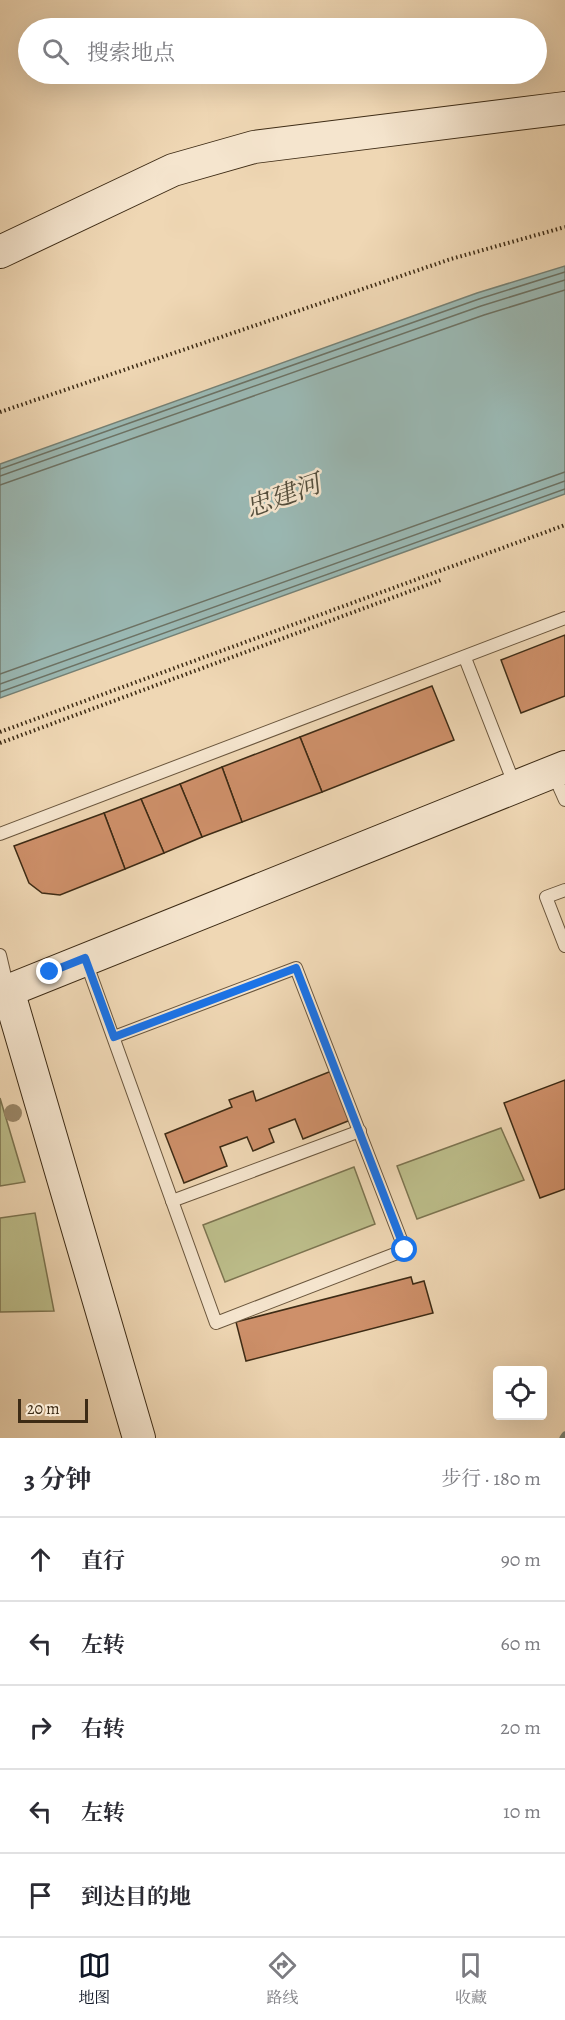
<!DOCTYPE html>
<html lang="zh">
<meta charset="utf-8">
<style>
:root{--surface:#fff;--page:#f7f7f7;--text:#2b2b33;--muted:#7c7c81;--line:#e1e1e2;--accent:#111827}
body{margin:0;font-family:Alegreya,"Noto Serif SC",serif;background:var(--page);color:var(--text)}
.controls{position:absolute;right:18px;bottom:18px;display:grid;overflow:hidden;border-radius:6px;box-shadow:0 6px 24px #0002}
.controls button{width:54px;height:54px;display:grid;place-items:center;padding:0;border:0;border-bottom:2px solid var(--line);background:var(--surface);color:var(--text);font:30px sans-serif}
.scale{position:absolute;left:18px;bottom:15px;width:70px;box-sizing:border-box;padding-left:6px;border:3px solid #3d2b15;border-top:0;font-size:16px;line-height:21px;white-space:nowrap;color:#3d2b15;-webkit-text-stroke:4px #f5e5ce;paint-order:stroke}
.stop{position:absolute;width:18px;height:18px;margin:-14px;border:4px solid #1a73e8;border-radius:50%;background:#fff}
.stop.end{background:#1a73e8;border-color:#fff;box-shadow:0 2px 6px #0008}
.list{margin:0;padding:0;list-style:none}
h2{display:flex;justify-content:space-between;align-items:center;height:78px;margin:0;padding:0 24px;font-size:26px}
h2 small{font-size:20px;font-weight:400;color:var(--muted)}
.list li{display:grid;grid-template-columns:39px 1fr auto;gap:18px;align-items:center;box-sizing:border-box;height:84px;padding:0 24px;border-top:2px solid var(--line)}
.list b{display:block;font-size:22px;white-space:nowrap}
.list em{font-size:20px;font-style:normal;color:var(--muted)}
.icon{flex:none;width:33px;height:33px;fill:none;stroke:currentColor;stroke-width:2;stroke-linecap:round;stroke-linejoin:round}
.map{position:relative;flex:none;width:565px;height:1438px;overflow:hidden}
.search{position:absolute;background:var(--surface);box-shadow:0 6px 24px #0002;left:18px;right:18px;top:18px;height:66px;display:flex;align-items:center;gap:15px;box-sizing:border-box;padding:0 21px;border-radius:33px;color:var(--muted);font-size:22px}
.sheet{height:498px;background:var(--surface)}
nav{display:flex;justify-content:space-around;align-items:center;box-sizing:border-box;height:84px;border-top:2px solid var(--line);background:var(--surface);font-size:16px;color:var(--muted)}
nav a{display:grid;justify-items:center;gap:3px}
nav .on{color:var(--accent)}
.map>svg:first-child{display:block}
.green{fill:#bcbd8a;stroke:#7c7450;stroke-width:1.5}
.water{fill:#9ab8b3;stroke:#758074;stroke-width:1.5}
.lines{fill:none;stroke-linecap:round;stroke-linejoin:round}
.shore{stroke:#6c7264;stroke-width:1.5}
.stream{stroke:#758074;stroke-width:7}
.building{fill:#ce906a;stroke:#3d2b15;stroke-width:1.5}
.lane-casing{stroke:#6a563d;stroke-width:14}
.secondary-casing{stroke:#3d2b15;stroke-width:34}
.path{stroke:#3d2b15;stroke-width:4;stroke-dasharray:1.5 3;stroke-linecap:butt}
.lane{stroke:#f5e5ce;stroke-width:12}
.secondary{stroke:#f5e5ce;stroke-width:32}
.tree{fill:#9b8869}
.route{stroke:#1a73e8;stroke-width:8}
.labels{text-anchor:middle;dominant-baseline:central;stroke-width:5;stroke-linejoin:round;paint-order:stroke}
.water-label{font-size:26px;font-style:italic;fill:#544e3c;stroke:#f5e5ce}
</style>
<div class="map">
<svg width="565" height="1438" viewBox="0 0 565 1438">
<rect width="100%" height="100%" fill="#efd7b4"/>
<filter id="stains"><feTurbulence type="fractalNoise" baseFrequency=".00333" numOctaves="4"/><feColorMatrix values="0 0 0 0 .2 0 0 0 0 .09 0 0 0 0 .02 0 0 0 .5 -.17"/></filter>
<radialGradient id="worn" r=".72"><stop offset=".6" stop-color="#630" stop-opacity="0"/><stop offset="1" stop-color="#630" stop-opacity=".3"/></radialGradient>
<g class="green">
<polygon points="0,1098 25,1182 0,1186"/>
<polygon points="501,1128 524,1180 417,1219 397,1166"/>
<polygon points="354,1167 375,1224 225,1282 203,1225"/>
<polygon points="35,1213 54,1311 0,1312 0,1218"/>
</g>
<polygon class="water" points="565,266 565,494 0,698 0,464 477,293"/>
<g class="lines">
<g class="shore">
<polyline points="0,469 479,299 565,272"/>
<polyline points="0,476 481,306 565,280"/>
<polyline points="0,485 484,315 565,290"/>
<polyline points="0,674 565,472"/>
<polyline points="0,684 565,481"/>
<polyline points="0,692 565,489"/>
</g>
<polyline class="stream" points="563,1438 565,1435"/>
</g>
<g class="building">
<polygon points="565,635 565,696 521,713 501,660"/>
<polygon points="432,686 454,740 322,792 300,737"/>
<polygon points="300,737 322,792 242,822 222,767"/>
<polygon points="222,767 242,822 202,837 180,784"/>
<polygon points="180,784 202,837 164,853 141,799"/>
<polygon points="141,799 164,853 125,869 104,813"/>
<polygon points="104,813 125,869 60,895 42,893 29,883 14,846"/>
<polygon points="334,1070 353,1119 303,1139 295,1119 269,1129 274,1142 253,1151 247,1137 220,1147 227,1166 184,1183 165,1134 232,1107 229,1100 253,1091 256,1101"/>
<polygon points="565,1080 565,1189 540,1198 504,1103"/>
<polygon points="411,1277 413,1284 424,1281 433,1313 246,1361 236,1322"/>
</g>
<g class="lines">
<defs>
<g id="lane">
<polyline points="465,658 515,786"/>
<polyline points="553,773 565,800"/>
<polyline points="0,834 565,618"/>
<polyline points="565,890 546,897 565,946"/>
<polyline points="0,955 8,989"/>
<polyline points="85,959 216,1323 405,1250 296,968 114,1037"/>
<polyline points="172,1201 360,1131"/>
</g>
<g id="secondary">
<polyline points="0,252 173,170 254,147 565,108"/>
<polyline points="8,990 139,1438"/>
<polyline points="0,994 565,767"/>
</g>
</defs>
<use href="#lane" class="lane-casing"/>
<use href="#secondary" class="secondary-casing"/>
<g class="path">
<polyline points="0,412 451,259 565,227"/>
<polyline points="0,732 565,525"/>
<polyline points="0,743 443,579"/>
</g>
<use href="#lane" class="lane"/>
<use href="#secondary" class="secondary"/>
</g>
<circle class="tree" cx="13" cy="1113" r="9"/>
<g class="lines">
<polyline class="route" points="50,972 85,958 114,1037 296,968 405,1250"/>
</g>
<g class="labels">
<g class="water-label">
<text transform="translate(283 496) rotate(-20)">忠建河</text>
</g>
</g>
<rect width="100%" height="100%" filter="url(#stains)"/>
<rect width="100%" height="100%" fill="url(#worn)"/>
</svg>
<div class="controls">
<button><svg class="icon" aria-label="locate" viewBox="0 0 24 24"><circle cx="12" cy="12" r="6"/><path d="M12 2v4M12 18v4M2 12h4M18 12h4"/></svg></button>
</div>
<div class="scale">20 m</div>
<div class="stop" style="left:405px;top:1250px"></div>
<div class="stop end" style="left:50px;top:972px"></div>
<div class="search"><svg class="icon" aria-label="search" viewBox="0 0 24 24"><circle cx="10" cy="10" r="6"/><path d="M15 15l6 6"/></svg>搜索地点</div>
</div>
<section class="sheet">
<h2>3 分钟<small>步行 · 180 m</small></h2>
<ul class="list">
<li><svg class="icon" aria-label="ahead" viewBox="0 0 24 24"><path d="M12 20V5M6 11l6-6 6 6"/></svg><div><b>直行</b></div><em>90 m</em></li>
<li><svg class="icon" aria-label="left" viewBox="0 0 24 24"><path d="M17 20v-9H6M10 6l-5 5 5 5"/></svg><div><b>左转</b></div><em>60 m</em></li>
<li><svg class="icon" aria-label="right" viewBox="0 0 24 24"><path d="M7 20v-9h11M14 6l5 5-5 5"/></svg><div><b>右转</b></div><em>20 m</em></li>
<li><svg class="icon" aria-label="left" viewBox="0 0 24 24"><path d="M17 20v-9H6M10 6l-5 5 5 5"/></svg><div><b>左转</b></div><em>10 m</em></li>
<li><svg class="icon" aria-label="arrive" viewBox="0 0 24 24"><path d="M6 21V4h12l-3 4 3 4H6"/></svg><div><b>到达目的地</b></div></li>
</ul>
</section>
<nav>
<a class="on"><svg class="icon" aria-label="map" viewBox="0 0 24 24"><path d="M3 6l6-2 6 2 6-2v14l-6 2-6-2-6 2zM9 4v14M15 6v14"/></svg>地图</a>
<a><svg class="icon" aria-label="directions" viewBox="0 0 24 24"><path d="M12 3l9 9-9 9-9-9zM9 14v-3h6M13 9l2 2-2 2"/></svg>路线</a>
<a><svg class="icon" aria-label="saved" viewBox="0 0 24 24"><path d="M7 4h10v16l-5-4-5 4z"/></svg>收藏</a>
</nav>
